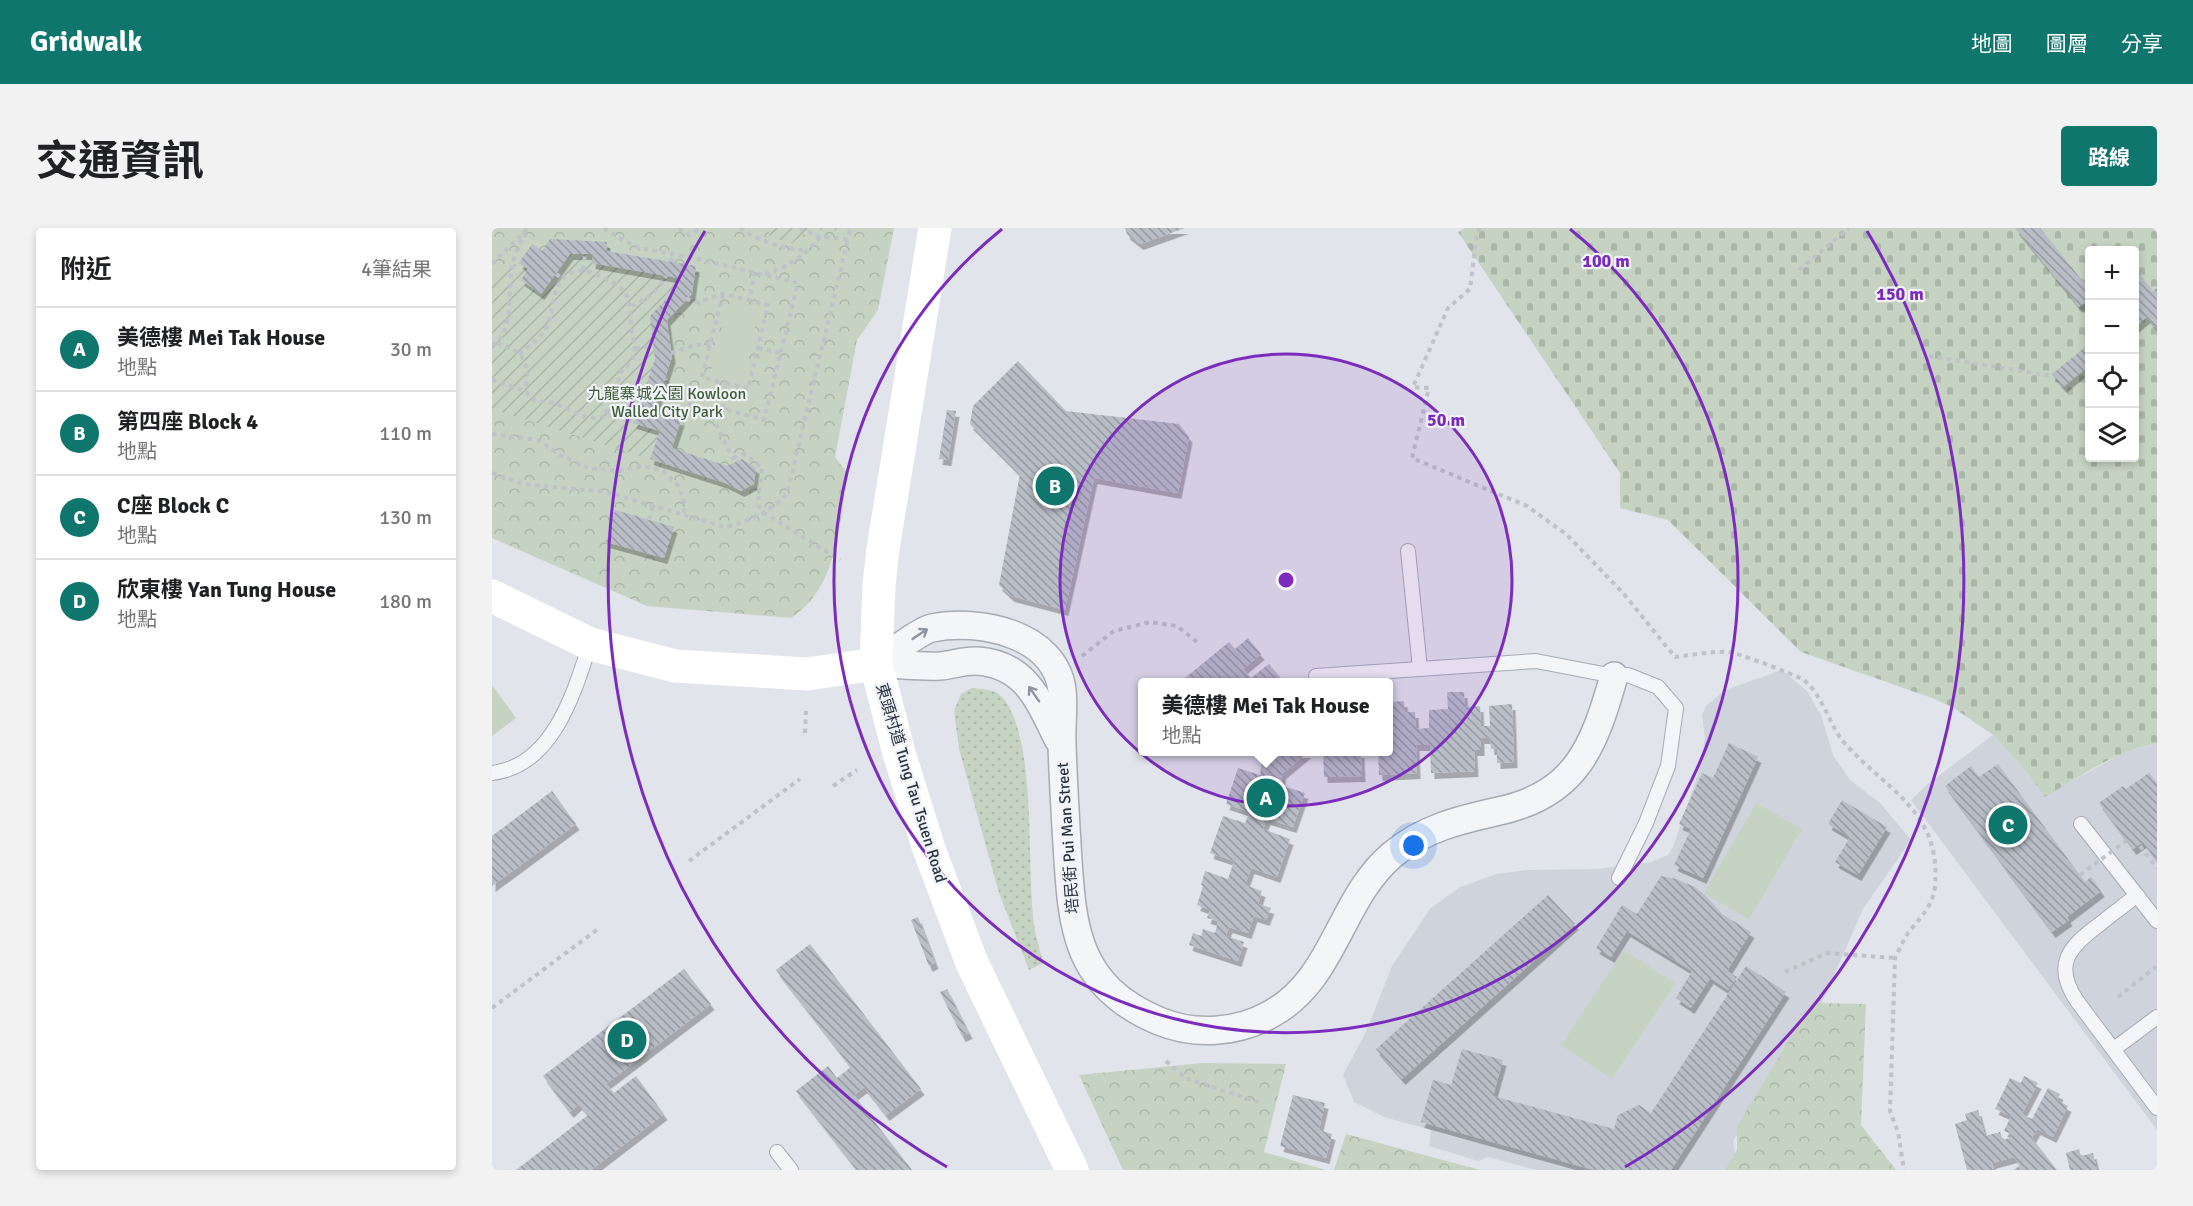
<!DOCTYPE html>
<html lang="zh-TW">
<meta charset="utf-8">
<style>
:root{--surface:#fff;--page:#f2f2f2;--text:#202124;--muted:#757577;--line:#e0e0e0;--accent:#0f766e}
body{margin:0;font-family:Signika,"Noto Sans TC",sans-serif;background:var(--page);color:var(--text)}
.controls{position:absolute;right:18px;top:18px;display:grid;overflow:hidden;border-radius:6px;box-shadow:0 3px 9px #0003}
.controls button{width:54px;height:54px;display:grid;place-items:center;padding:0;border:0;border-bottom:2px solid var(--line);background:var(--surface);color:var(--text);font:30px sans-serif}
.you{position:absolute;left:922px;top:618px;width:21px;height:21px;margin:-15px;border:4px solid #fff;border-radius:50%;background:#1a73e8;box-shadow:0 0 0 9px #1a73e833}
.badge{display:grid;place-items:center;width:39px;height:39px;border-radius:50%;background:var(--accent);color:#fff;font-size:20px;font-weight:700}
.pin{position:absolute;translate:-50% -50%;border:3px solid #fff;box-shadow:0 2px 6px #0006}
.popup{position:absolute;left:646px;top:450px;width:255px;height:78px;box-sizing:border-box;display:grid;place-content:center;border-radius:6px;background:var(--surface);filter:drop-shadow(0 2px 4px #0005);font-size:20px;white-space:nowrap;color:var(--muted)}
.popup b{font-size:22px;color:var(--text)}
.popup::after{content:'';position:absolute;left:50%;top:100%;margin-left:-12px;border:12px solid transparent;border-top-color:var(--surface)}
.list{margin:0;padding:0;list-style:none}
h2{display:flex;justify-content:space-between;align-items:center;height:78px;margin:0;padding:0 24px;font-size:26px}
h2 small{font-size:20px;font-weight:400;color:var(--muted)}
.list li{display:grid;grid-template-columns:39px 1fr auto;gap:18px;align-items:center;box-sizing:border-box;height:84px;padding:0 24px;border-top:2px solid var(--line)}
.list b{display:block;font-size:22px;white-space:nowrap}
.list p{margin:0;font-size:20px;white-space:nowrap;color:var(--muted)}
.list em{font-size:20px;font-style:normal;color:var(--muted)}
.icon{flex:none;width:33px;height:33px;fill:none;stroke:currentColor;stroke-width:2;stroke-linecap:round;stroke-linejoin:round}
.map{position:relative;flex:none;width:1665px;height:942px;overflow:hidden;border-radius:6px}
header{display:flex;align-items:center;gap:36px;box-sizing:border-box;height:84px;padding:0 30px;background:var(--accent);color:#fff}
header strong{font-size:28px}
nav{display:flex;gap:33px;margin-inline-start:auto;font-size:21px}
.intro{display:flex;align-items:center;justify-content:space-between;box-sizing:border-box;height:144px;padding:0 36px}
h1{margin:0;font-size:42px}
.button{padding:15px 27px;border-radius:6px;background:var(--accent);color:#fff;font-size:21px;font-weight:700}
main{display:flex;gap:36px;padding:0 36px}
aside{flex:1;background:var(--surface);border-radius:6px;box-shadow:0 3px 9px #0003}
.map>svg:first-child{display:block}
.built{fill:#cfd3dc}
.grass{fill:url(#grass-dots)}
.forest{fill:url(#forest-crowns)}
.cemetery{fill:url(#cemetery-stones);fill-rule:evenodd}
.garden{fill:url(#garden-furrows)}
.pitch{fill:#c6d3c2}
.building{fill:url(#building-back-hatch);filter:url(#shadow)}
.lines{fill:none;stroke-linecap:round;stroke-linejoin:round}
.lane-casing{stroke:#a6abb4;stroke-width:16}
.street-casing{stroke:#a6abb4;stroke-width:30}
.path{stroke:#bfc2c8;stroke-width:4;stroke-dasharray:4.5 4.5;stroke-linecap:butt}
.lane{stroke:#f4f5f8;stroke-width:14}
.street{stroke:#f4f5f8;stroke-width:27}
.secondary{stroke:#fff;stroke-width:33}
.path-bridge{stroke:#bfc2c8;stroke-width:4;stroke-dasharray:4.5 4.5;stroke-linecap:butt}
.oneway{stroke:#8e949c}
.ring{fill:none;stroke:#7b2cbf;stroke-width:3}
.labels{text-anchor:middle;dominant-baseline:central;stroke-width:4.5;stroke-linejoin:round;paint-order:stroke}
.park-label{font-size:16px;fill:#3e5d36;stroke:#f0f3f7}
.street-label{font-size:16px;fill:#293241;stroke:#f0f3f7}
.centre{fill:#7b2cbf;stroke:#f0f3f7;stroke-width:3}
.ring-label{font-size:18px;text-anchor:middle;font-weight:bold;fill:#7b2cbf;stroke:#f0f3f7;stroke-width:4.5;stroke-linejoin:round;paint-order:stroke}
</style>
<header>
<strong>Gridwalk</strong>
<nav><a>地圖</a><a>圖層</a><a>分享</a></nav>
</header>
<div class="intro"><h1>交通資訊</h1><a class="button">路線</a></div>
<main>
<aside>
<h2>附近<small>4筆結果</small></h2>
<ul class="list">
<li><span class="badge">A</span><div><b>美德樓 Mei Tak House</b><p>地點</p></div><em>30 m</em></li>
<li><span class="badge">B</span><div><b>第四座 Block 4</b><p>地點</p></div><em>110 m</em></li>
<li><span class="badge">C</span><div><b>C座 Block C</b><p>地點</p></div><em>130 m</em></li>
<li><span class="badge">D</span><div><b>欣東樓 Yan Tung House</b><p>地點</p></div><em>180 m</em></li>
</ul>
</aside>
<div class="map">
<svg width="1665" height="942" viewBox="0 0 1665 942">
<defs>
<pattern id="grass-dots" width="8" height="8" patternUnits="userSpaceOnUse" patternTransform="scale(1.5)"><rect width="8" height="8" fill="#c6d3c2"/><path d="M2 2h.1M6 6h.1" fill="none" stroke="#aab6a8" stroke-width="1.8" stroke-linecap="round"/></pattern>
<pattern id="forest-crowns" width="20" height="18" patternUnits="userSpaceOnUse" patternTransform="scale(1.5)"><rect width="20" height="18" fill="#c6d3c2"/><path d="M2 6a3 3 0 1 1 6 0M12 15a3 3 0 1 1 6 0" fill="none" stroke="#aab6a8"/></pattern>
<pattern id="cemetery-stones" width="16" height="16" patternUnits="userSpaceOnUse" patternTransform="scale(1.5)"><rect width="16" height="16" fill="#c6d3c2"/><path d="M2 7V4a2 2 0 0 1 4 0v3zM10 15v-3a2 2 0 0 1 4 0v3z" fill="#aab6a8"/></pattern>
<pattern id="garden-furrows" width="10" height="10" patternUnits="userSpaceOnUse" patternTransform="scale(1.5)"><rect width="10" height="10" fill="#c6d3c2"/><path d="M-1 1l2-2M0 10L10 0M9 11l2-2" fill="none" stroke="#aab6a8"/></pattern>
<pattern id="building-back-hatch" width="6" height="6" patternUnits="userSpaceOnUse" patternTransform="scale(1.5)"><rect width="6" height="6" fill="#b8bdc6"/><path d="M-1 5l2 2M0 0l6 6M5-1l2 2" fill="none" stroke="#969aa2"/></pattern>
<filter id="shadow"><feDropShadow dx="3.5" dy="6" stdDeviation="0" flood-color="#0004"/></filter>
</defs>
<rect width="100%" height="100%" fill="#e1e4ea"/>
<g class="built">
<polygon points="1290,442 1315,463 1329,487 1341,527 1358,552 1388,575 1419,612 1371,681 1329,777 1241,913 1245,936 1239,942 1044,942 996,929 986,933 937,918 939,902 892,889 862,874 851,847 874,804 900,738 938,681 968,659 1005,646 1034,642 1105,641 1159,634 1176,627 1181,619 1208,540 1213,509 1210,487 1214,478 1233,462"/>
<polygon points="1501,507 1534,543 1553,568 1631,525 1657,517 1665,516 1665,902 1419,572 1437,555"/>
</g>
<path class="grass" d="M480 460C490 461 503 461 510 469 547 511 533 645 543 703 545 714 549 724 551 735L537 742 507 665 467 521 462 483 469 466Z"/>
<g class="forest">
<path d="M0 0H402L386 82 365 112 343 229 356 246C347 295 346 360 299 390L155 378 0 310Z"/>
<polygon points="1320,775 1374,776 1369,897 1404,942 1233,942 1245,922 1245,898"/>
<polygon points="711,835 794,836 772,924 834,942 631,942 587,847"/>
<polygon points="854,906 988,942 842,942"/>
</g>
<path class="cemetery" d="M973 0H1665V516C1630 519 1584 551 1553 569L1534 543 1501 507 1462 480 1440 470 1309 424 1176 292 1128 280V245L966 4ZM1598 22H1642V230H1598Z"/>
<g class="garden">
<polygon points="276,0 351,0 351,3 319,1 300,15 278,9"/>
<polygon points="78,26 101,26 100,35 186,50 184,61 158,88 163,131 141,195 168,203 158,231 0,181 0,53 13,40 27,35 36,41 29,52 49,66"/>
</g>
<g class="pitch">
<polygon points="236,76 267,83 250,151 219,143"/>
<polygon points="0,457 24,490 0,508"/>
<polygon points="1264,575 1310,601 1257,691 1212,665"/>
<polygon points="1132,722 1183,756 1120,851 1069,817"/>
</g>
<g class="building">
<polygon points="633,0 693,0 648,16 635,6"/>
<polygon points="1523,0 1548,0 1593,56 1598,53 1598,71 1587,79"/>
<polygon points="58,11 115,14 114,23 204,38 200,66 175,92 180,129 162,184 189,192 180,220 235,238 250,231 264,240 262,256 249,263 233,255 158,231 168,203 141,195 163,131 158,88 184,61 186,50 100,35 101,26 78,26 49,66 29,52 36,41 27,35 40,16 50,23"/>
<polygon points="1642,39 1661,63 1665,60 1665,101 1655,89 1642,100 1642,78 1645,76 1642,73"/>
<polygon points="1598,115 1598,137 1571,159 1560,146"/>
<polygon points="526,133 574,183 687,196 697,209 686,265 602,250 573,382 519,368 507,357 528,246 478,196 481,178"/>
<polygon points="455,182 464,183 456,232 447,231"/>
<polygon points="123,282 182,299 172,330 114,314"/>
<polygon points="756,410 769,426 751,441 759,450 777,436 792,454 696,454 693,450 737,414 743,421"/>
<polygon points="955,464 972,464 973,479 988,478 989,498 998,498 997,478 1020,476 1022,534 1005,535 1005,521 999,521 998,510 989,510 989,522 982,522 983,543 939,545 938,517 924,517 925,545 887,547 886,524 897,524 897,474 912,473 913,484 923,484 924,501 937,500 937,482 956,481"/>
<polygon points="1237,515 1266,529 1211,650 1182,637 1199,601 1187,596 1210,545 1221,550"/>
<polygon points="763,524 816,524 791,545 788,557 813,565 801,599 775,591 771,601 798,611 785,649 759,640 753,657 770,663 766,676 779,680 774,692 762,688 756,705 737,699 734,708 752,714 746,733 697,717 701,705 709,708 711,701 723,705 726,693 715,690 718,682 705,677 711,658 709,657 713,643 736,651 742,633 718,625 731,588 753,595 758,584 734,576 746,540 768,547 770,533"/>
<polygon points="831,524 869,524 870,548 832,549"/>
<polygon points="1506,536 1593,654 1599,649 1609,663 1575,689 1577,692 1560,704 1453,558 1479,538 1487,549"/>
<polygon points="1657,545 1665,555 1665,633 1651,614 1641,621 1607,575 1631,558 1634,561"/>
<polygon points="60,563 84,596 0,658 0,608"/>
<polygon points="1350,572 1395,599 1366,647 1343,634 1358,609 1336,596"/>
<polygon points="1169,648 1184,651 1203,659 1215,669 1230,686 1259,704 1235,743 1245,749 1236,762 1218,750 1199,780 1184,770 1200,743 1135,703 1119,729 1104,720 1130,677 1145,686"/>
<polygon points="1056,667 1083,696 910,851 884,821"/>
<polygon points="426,689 443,735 437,738 419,692"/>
<polygon points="318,716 429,861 394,887 372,859 362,867 420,942 365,942 304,863 336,838 345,850 359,839 284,742"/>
<polygon points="1254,738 1294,764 1179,942 1102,942 929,894 941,852 959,857 970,821 1011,832 1001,868 1122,901 1126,887 1147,877 1159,885"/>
<polygon points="192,741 219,776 114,856 122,865 144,848 172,886 99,942 24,942 96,887 87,876 78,884 51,848"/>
<polygon points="455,761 477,805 470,808 448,764"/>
<polygon points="1532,848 1546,855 1530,886 1540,891 1556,860 1568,866 1565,872 1576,878 1561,909 1545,901 1540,910 1565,942 1522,942 1528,937 1522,929 1500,935 1502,942 1475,942 1463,896 1475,892 1473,886 1486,882 1493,908 1508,904 1511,912 1518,910 1520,906 1512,903 1519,888 1503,881 1518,850 1529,855"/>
<polygon points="801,867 833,875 827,902 840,906 834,930 788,918"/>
<polygon points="1587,921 1589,928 1601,925 1605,942 1578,942 1574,925"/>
</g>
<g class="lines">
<defs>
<g id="lane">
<polyline points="916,323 928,441"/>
<polyline points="824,448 1044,433 1122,448 1136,447 1166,459 1184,480 1176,538 1154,595 1127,650"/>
<path d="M0 545C61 538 82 465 98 416"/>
<polyline points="1589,596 1665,693"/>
<path d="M1645 667C1633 677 1620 686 1608 696 1578 718 1560 736 1585 773L1665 880"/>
<polyline points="1622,821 1665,789"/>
<polyline points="285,924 299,942"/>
</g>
<g id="street">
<path d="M384 436C397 427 427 403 440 400 487 390 563 406 570 462 572 480 569 499 570 517 571 550 573 583 575 616 580 696 581 757 667 793 703 808 745 805 779 786 843 751 847 672 900 627 932 600 967 592 1007 583 1085 566 1102 518 1122 448"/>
<path d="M384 436C405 436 427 439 448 438 461 437 473 432 485 433 534 436 547 473 566 511"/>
</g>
</defs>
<use href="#lane" class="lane-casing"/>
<use href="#street" class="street-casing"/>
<g class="path">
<path d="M112 0 127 10 148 20 206 31 306 55 272 192 232 181 220 188C200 180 185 169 173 151"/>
<polyline points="187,0 197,7 209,0"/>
<path d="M248 0C269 14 290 20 315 23"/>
<polyline points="308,0 328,9 356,11 358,0"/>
<path d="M988 0 985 4 978 61 956 80 921 159 937 160 920 230 1035 278 1074 306 1132 366 1183 429C1200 427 1220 423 1237 424 1247 425 1300 446 1310 451 1328 462 1337 495 1350 512 1392 562 1450 581 1443 659 1441 678 1427 691 1416 705 1411 713 1407 722 1403 730L1398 883 1406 904 1412 942"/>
<polyline points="179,34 181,26"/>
<polyline points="0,36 36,0"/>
<polyline points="91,42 93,26"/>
<polyline points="1307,42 1357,0"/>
<polyline points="64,46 70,50"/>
<path d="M273 46C298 38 311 29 328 9"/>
<polyline points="231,66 210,149 233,155"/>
<polyline points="194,71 205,74 231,66 257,72"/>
<path d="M139 78C154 72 166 63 174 48"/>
<path d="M5 115C33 124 38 135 33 163"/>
<path d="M0 117C22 108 16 58 20 38 22 27 29 14 33 3"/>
<polyline points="143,120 162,119"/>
<polyline points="266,120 288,125"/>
<polyline points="179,125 204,117 218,116"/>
<path d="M27 126C35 119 45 113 51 105 65 87 56 55 79 45 92 39 102 46 114 51 143 63 136 80 140 104 141 113 145 121 140 131 137 138 129 141 127 148 125 156 130 163 126 170 122 177 115 181 111 188"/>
<polyline points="1437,128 1560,148"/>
<polyline points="0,152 33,163 43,173 63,175 90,188 103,190 129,185 144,187"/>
<polyline points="232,181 233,155 256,161 276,77 257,72 263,45"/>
<polyline points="220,188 243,235"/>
<polyline points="0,206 46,212 68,227 96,240 127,243 150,238 170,242 185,256 192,271 192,287"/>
<polyline points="241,230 252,226 270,239 266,277 272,285 348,332"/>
<path d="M0 245 31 256 114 264 233 299C257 294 277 284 295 266L356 11"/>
<polyline points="157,292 161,277"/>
<polyline points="590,428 622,403 658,394 685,398 705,414"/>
<polyline points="313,505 314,483"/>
<polyline points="341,558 365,542"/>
<polyline points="1648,618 1665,640"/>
<polyline points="197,633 308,551"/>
<polyline points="1293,744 1335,725 1403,730"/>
<polyline points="1626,769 1665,738"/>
<polyline points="0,780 106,701"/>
<polyline points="674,833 693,850 769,875"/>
</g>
<use href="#lane" class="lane"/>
<use href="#street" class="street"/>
<g class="secondary">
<polyline points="443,0 391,321 387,357 384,436 407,525 437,621 480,735 580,942"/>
<polyline points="0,368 98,416 183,438 315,446 384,436"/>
</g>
<polyline class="path-bridge" points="1588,647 1634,613"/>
</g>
<defs><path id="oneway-shaft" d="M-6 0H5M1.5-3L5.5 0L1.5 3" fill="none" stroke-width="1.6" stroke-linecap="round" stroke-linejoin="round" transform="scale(1.5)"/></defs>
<g class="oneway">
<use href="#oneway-shaft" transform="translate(428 406) rotate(-34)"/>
<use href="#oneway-shaft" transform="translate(542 466) rotate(-125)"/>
</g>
<circle cx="794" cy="352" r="226" fill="#7b2cbf" fill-opacity=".12"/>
<g class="ring">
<circle cx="794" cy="352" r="226"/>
<path d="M1078 1A452 452 0 1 1 510 1"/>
<path d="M455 939A678 678 0 0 1 213 3M1375 3A678 678 0 0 1 1133 939"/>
</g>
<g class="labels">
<g class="park-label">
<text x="175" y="166">九龍寨城公園 Kowloon<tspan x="175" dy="18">Walled City Park</tspan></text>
</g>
<g class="street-label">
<text transform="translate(419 555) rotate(73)">東頭村道 Tung Tau Tsuen Road</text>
<text transform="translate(576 610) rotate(-94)">培民街 Pui Man Street</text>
</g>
</g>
<circle cx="794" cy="352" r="9" class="centre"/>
<g class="ring-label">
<text x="1114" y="39">100 m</text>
<text x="1408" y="72">150 m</text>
<text x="954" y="198">50 m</text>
</g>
</svg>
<div class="controls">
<button>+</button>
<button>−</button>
<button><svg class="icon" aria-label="locate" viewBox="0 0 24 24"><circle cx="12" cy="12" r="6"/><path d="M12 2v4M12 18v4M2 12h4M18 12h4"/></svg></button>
<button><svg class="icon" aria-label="layers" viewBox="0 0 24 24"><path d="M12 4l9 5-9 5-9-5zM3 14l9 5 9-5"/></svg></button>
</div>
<div class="you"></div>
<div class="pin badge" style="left:774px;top:570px">A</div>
<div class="popup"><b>美德樓 Mei Tak House</b>地點</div>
<div class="pin badge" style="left:563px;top:258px">B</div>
<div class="pin badge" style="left:1516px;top:597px">C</div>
<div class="pin badge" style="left:135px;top:812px">D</div>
</div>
</main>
